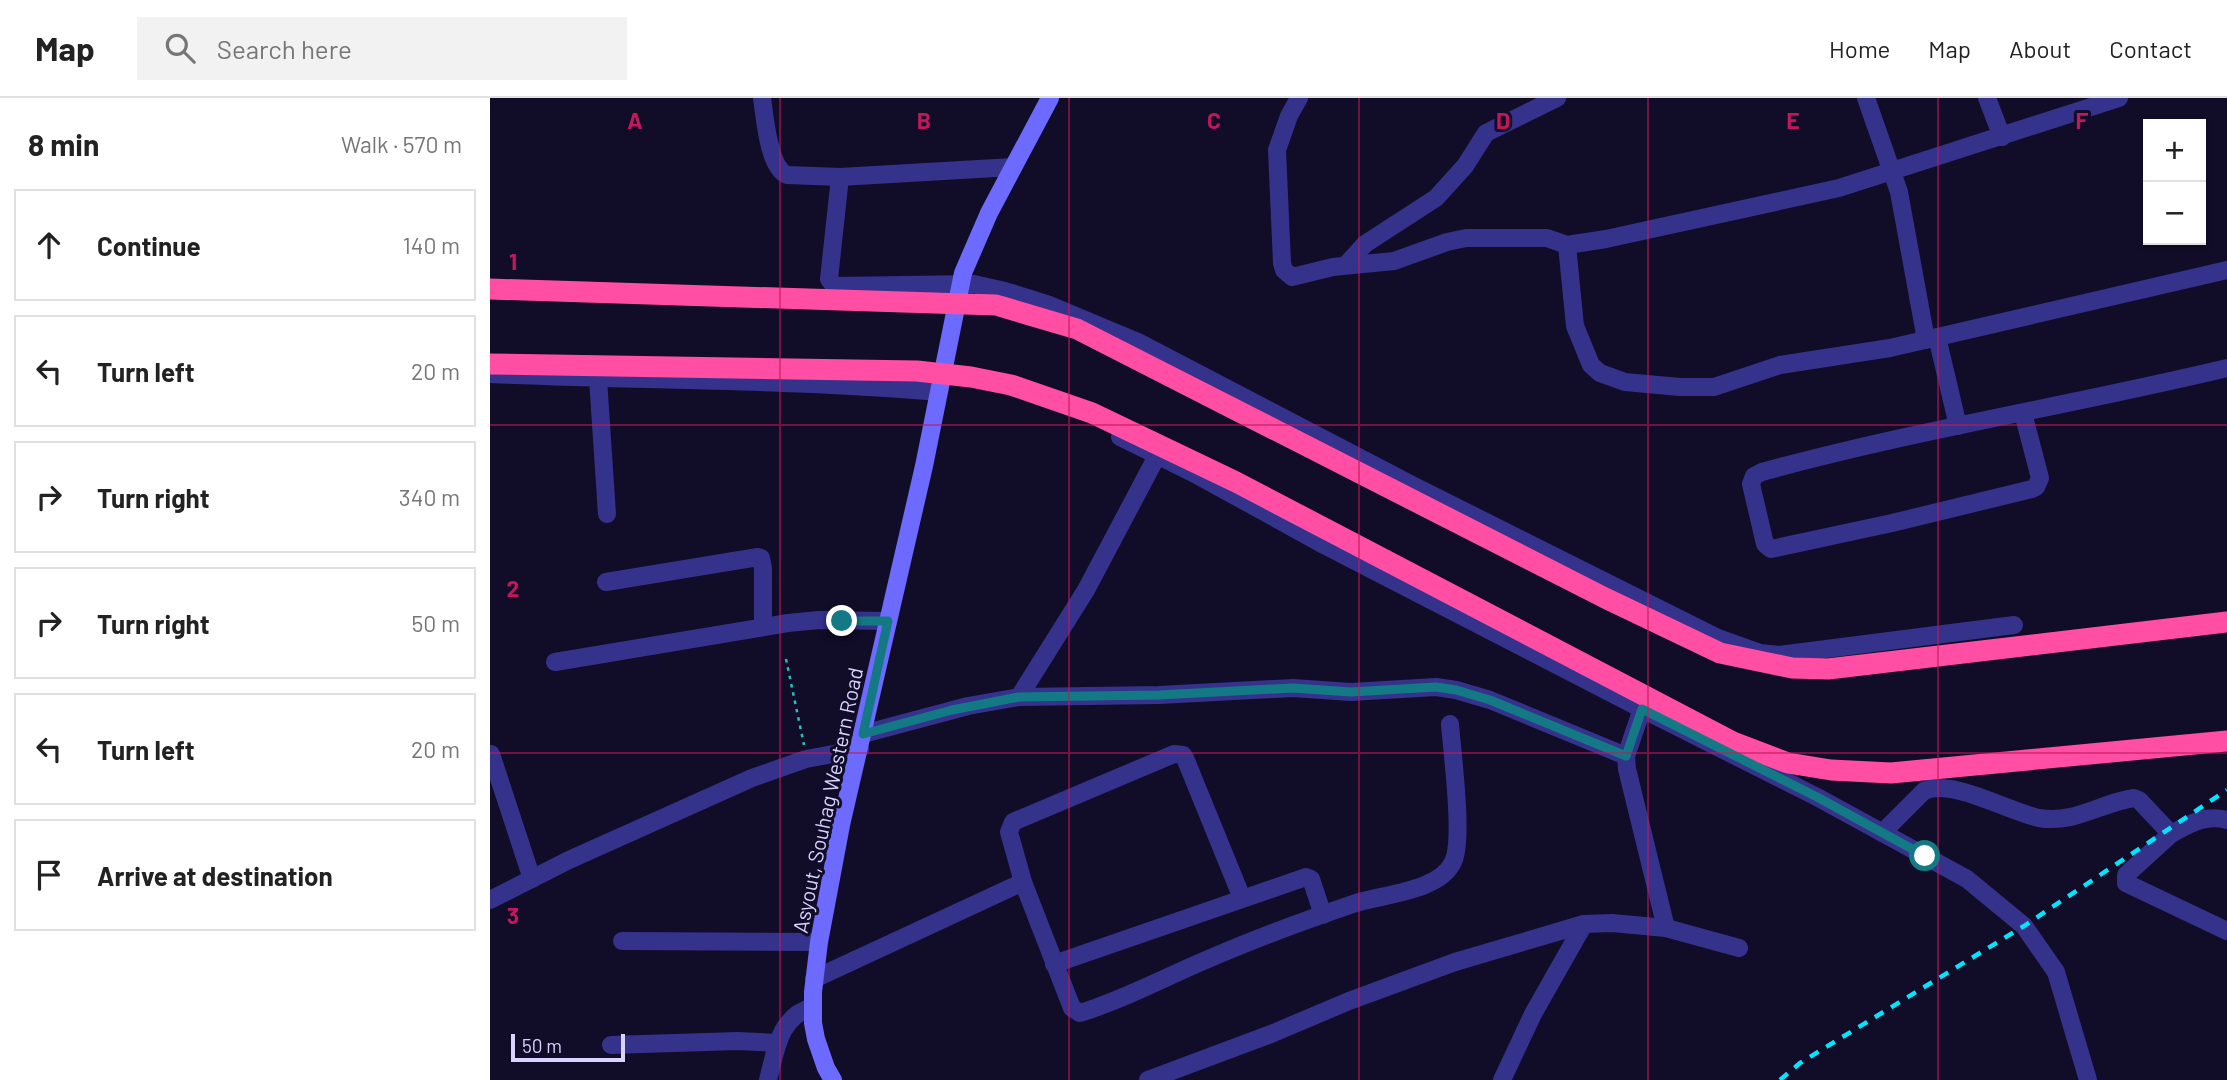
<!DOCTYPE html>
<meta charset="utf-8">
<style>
:root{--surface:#fff;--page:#f2f2f2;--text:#222;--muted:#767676;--line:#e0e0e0}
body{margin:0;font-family:Barlow,sans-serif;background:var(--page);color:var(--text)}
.controls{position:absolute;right:21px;top:21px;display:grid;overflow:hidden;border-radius:0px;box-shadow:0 2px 5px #0004}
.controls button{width:63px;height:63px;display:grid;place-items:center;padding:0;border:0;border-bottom:2px solid var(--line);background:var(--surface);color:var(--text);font:35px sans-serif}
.scale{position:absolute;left:21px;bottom:18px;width:114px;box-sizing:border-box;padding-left:7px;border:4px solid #d8d3ff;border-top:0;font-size:19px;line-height:24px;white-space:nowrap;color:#d8d3ff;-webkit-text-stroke:5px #110c28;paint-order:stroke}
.stop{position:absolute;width:21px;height:21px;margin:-16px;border:5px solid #137a85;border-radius:50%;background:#fff}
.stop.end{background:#137a85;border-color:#fff;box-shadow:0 2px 7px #0008}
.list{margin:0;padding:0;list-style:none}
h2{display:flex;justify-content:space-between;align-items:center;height:91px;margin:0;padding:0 28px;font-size:30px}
h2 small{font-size:23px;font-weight:400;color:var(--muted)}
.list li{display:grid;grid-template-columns:46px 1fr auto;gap:21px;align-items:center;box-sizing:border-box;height:112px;margin:0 14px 14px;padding:0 14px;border:2px solid var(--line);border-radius:0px}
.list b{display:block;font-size:26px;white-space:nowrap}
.list em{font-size:23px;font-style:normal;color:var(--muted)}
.icon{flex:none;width:38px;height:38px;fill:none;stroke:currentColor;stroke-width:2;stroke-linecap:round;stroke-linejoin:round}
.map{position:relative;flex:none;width:1737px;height:982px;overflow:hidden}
header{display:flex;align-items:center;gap:42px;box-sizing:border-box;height:98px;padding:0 35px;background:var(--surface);border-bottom:2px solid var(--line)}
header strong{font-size:33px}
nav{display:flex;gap:38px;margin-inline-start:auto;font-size:24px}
.search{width:490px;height:63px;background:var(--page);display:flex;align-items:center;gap:18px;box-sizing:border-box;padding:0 24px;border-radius:0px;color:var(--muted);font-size:26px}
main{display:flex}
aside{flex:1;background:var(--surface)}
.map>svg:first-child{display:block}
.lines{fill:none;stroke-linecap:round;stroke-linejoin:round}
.path{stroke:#21c5ba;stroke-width:2.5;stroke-dasharray:3.5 5;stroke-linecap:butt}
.street{stroke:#35328c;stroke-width:18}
.secondary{stroke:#6d6aff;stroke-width:18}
.rail{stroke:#00e6fe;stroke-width:4.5;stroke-dasharray:10 9;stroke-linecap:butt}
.highway-bridge{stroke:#ff4ea3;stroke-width:21}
.route{stroke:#137a85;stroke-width:9}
.grid{fill:none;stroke:#c2185b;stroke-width:2;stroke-opacity:0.55}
.labels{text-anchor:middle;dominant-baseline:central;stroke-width:6;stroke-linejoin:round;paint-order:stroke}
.street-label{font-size:21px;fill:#d8d3ff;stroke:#110c28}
.grid-label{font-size:23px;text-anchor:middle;font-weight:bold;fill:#c2185b;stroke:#110c28;stroke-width:6;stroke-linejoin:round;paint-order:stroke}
</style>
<header>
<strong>Map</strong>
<div class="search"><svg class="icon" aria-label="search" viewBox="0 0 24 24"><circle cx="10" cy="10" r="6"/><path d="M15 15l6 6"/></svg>Search here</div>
<nav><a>Home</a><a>Map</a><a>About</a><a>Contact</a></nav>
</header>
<main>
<aside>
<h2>8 min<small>Walk · 570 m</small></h2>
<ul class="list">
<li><svg class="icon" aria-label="ahead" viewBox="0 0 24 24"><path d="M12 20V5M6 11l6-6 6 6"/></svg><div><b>Continue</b></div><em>140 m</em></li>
<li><svg class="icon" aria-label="left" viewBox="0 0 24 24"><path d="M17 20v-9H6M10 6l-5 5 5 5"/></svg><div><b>Turn left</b></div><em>20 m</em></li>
<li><svg class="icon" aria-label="right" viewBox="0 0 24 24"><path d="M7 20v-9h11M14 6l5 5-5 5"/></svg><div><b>Turn right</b></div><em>340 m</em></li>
<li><svg class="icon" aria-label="right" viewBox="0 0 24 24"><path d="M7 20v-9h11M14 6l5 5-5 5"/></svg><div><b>Turn right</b></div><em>50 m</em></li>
<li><svg class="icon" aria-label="left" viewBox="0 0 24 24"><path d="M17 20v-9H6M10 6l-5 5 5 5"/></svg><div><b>Turn left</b></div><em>20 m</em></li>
<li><svg class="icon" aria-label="arrive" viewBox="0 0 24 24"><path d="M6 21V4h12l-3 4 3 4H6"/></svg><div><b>Arrive at destination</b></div></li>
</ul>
</aside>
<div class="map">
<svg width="1737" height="982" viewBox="0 0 1737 982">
<rect width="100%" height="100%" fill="#110c28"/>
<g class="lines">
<polyline class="path" points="296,561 314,647"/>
<g class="street">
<path d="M272 0C275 19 278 69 297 77L350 79 523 69"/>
<polyline points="809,0 799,18 787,52 792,165 794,172 802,179 843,169 904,163 957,144 976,140 1057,140 1077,147 1116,141 1349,90 1629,0"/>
<polyline points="1376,0 1409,94 1436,242"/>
<polyline points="1497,0 1512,39"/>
<polyline points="350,79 339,181 344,188 484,186 515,193 557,206 648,244 922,387 1228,540 1270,555 1289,557 1524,527"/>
<polyline points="1077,147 1085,228 1101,267 1110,275 1135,284 1190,289 1224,289 1290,267 1400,250 1737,172"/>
<polyline points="856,167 875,146 946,100 975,68 996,35 1067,0"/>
<polyline points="1447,239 1468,328"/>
<path d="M0 276C150 283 300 281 449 294"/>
<polyline points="108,281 117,416"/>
<path d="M1533 315 1550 380 1546 389 1542 391 1402 425 1286 450 1281 451 1275 446 1261 386 1264 378 1272 374C1425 332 1583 307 1737 270"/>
<polyline points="630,339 707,377 834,447 1152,611"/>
<polyline points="116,484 268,459 271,460 273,470 273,528"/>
<polyline points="65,564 298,525 329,522 398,523"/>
<polyline points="529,599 596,492 667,358"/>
<polyline points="373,636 478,608 529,599 669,597 803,590 861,594 946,589 966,592 1000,602 1136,658"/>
<polyline points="1,656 42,781"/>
<path d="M1392 735 1434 693C1462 680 1519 714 1549 720 1585 726 1610 705 1644 700L1649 702 1681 736 1636 777V785L1737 833"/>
<path d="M1681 736C1700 726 1715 716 1737 722"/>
<path d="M752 800 695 660 693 657 684 656 523 724 519 734 533 784 582 910 590 915C636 901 679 877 723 859 769 839 816 822 863 806 892 796 949 794 963 764 974 742 962 654 960 626"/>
<polyline points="0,802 79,762 262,680 316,661 370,651"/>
<polyline points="1176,830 1137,671 1136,658 1152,611 1327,699 1477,781 1500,800 1534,828 1566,874 1598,982"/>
<polyline points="132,843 329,844"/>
<polyline points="564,866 816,779 821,781 833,817"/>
<polyline points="324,881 533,784"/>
<polyline points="121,947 248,943 287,945"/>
<path d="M278 982C286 952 289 918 323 909"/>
<polyline points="658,982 781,936 859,903 965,864 1094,826"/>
<polyline points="1012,982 1043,916 1094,826 1122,825 1176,830 1249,850"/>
</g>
<polyline class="secondary" points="343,982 336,970 326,941 323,925 323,894 329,844 351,727 434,368 473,175 499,115 560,0"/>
<polyline class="rail" points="1290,982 1310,965 1534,828 1737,692"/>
<g class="highway-bridge">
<polyline points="0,191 506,207 587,231 1115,500 1230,555 1302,570 1338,571 1737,524"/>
<polyline points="0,266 427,273 481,279 521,287 602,315 746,384 1243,644 1298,665 1341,672 1401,675 1737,643"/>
</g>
</g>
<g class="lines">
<polyline class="route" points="352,523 398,523 373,636 462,612 529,599 669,597 803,590 861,594 946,589 966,592 1000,602 1136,658 1152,611 1327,699 1435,758"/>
</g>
<path class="grid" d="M290 0V982M579 0V982M869 0V982M1158 0V982M1448 0V982M0 327H1737M0 655H1737"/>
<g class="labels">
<g class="street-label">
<text transform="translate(337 702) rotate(-78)">Asyout, Souhag Western Road</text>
</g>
</g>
<g class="grid-label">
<text x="145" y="31">A</text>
<text x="434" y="31">B</text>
<text x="724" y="31">C</text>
<text x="1013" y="31">D</text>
<text x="1303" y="31">E</text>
<text x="1592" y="31">F</text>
<text x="23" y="172">1</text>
<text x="23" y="499">2</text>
<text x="23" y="826">3</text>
</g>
</svg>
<div class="controls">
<button>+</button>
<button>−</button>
</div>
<div class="scale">50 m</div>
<div class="stop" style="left:1435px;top:758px"></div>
<div class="stop end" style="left:352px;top:523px"></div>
</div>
</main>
